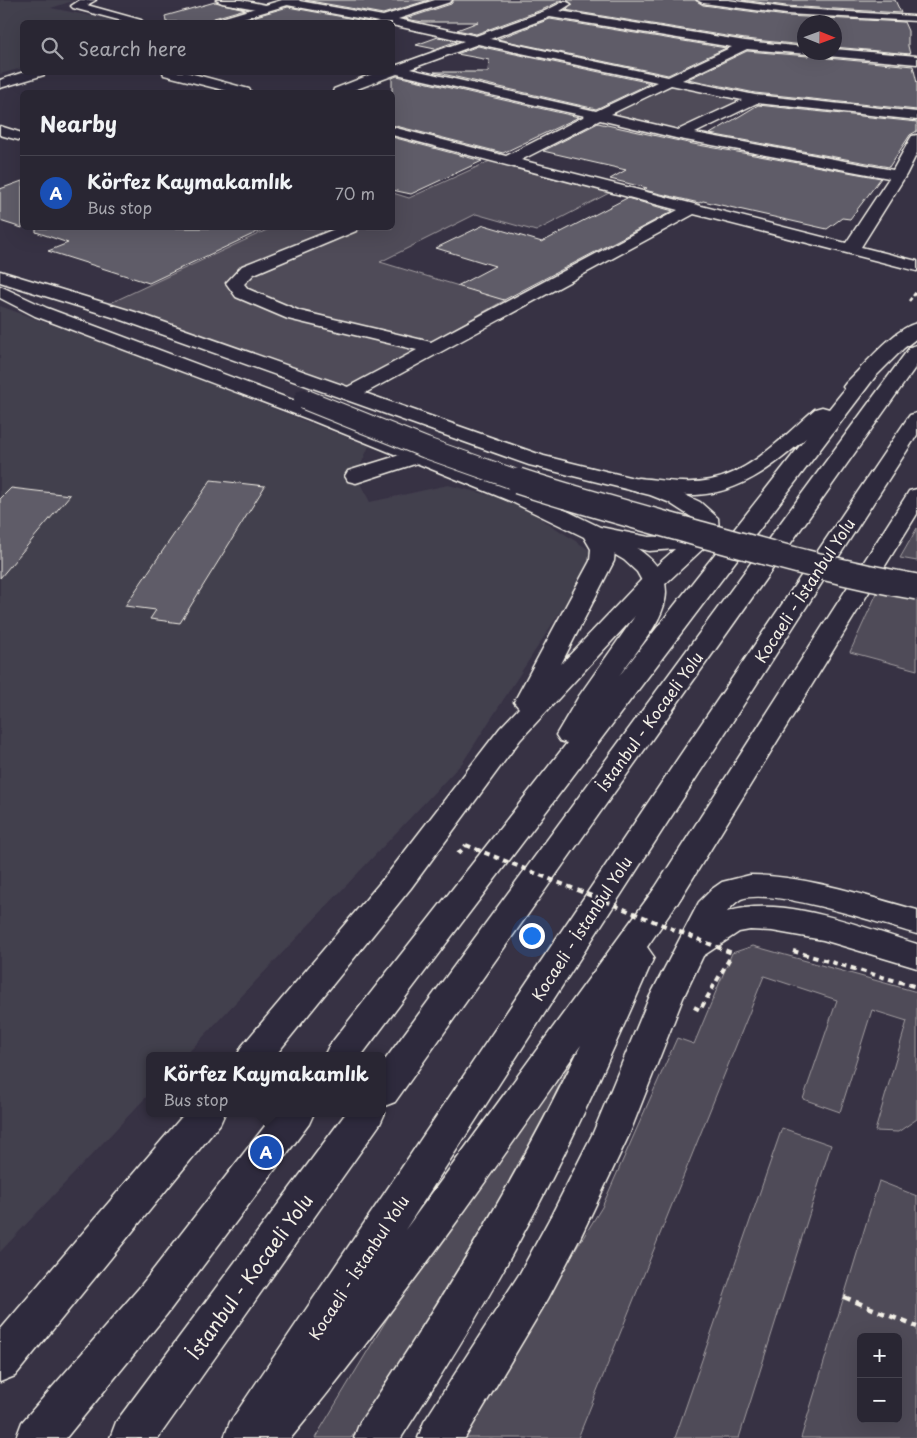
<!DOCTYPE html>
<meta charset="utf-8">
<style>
:root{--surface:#292633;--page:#35323f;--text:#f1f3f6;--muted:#a5a5ac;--line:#45434e;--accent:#ff9aa2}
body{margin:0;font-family:"Playpen Sans",sans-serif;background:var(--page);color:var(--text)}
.controls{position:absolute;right:15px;bottom:15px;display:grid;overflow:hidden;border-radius:8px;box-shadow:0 5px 20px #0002}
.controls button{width:45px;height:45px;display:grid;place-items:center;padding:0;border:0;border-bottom:1px solid var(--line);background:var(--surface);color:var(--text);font:25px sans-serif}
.compass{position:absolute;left:797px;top:15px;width:45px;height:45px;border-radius:50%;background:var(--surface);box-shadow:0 5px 20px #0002;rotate:91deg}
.you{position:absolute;left:531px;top:935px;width:18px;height:18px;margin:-12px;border:4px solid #fff;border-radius:50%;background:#1a73e8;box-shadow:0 0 0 8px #1a73e833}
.badge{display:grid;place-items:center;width:32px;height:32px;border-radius:50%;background:var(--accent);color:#fff;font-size:16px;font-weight:700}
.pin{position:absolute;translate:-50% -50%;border:2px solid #fff;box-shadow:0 1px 5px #0006}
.popup{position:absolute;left:146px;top:1052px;width:240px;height:65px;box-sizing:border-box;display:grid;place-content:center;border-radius:8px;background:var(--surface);filter:drop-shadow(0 1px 4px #0005);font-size:16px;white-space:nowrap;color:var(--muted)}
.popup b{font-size:19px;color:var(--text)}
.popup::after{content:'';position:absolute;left:50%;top:100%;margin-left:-10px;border:10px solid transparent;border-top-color:var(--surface)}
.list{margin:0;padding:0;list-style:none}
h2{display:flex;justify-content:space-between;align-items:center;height:65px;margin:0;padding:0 20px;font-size:21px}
h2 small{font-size:16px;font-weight:400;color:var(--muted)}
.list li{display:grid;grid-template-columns:32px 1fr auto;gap:15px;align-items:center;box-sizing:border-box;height:75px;padding:0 20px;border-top:1px solid var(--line)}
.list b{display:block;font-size:19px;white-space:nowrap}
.list p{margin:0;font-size:16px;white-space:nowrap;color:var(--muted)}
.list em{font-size:16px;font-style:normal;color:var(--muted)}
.icon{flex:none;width:28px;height:28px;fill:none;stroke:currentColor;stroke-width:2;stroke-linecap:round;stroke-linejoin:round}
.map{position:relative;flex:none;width:917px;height:1438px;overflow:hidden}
.search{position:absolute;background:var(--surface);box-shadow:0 5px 20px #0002;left:20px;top:20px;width:375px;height:55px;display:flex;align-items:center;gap:12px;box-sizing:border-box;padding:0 18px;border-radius:8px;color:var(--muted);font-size:19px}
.panel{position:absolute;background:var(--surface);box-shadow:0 5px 20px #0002;left:20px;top:90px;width:375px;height:140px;border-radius:8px}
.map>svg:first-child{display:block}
.built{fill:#433f4e}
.green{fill:#504b59;stroke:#a29ea0;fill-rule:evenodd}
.building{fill:#5f5c67;stroke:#f4f1e8}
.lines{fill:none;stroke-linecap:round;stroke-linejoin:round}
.minor-casing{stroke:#f4f1e8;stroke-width:3}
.major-casing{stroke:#f4f1e8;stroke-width:3}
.highway-casing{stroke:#f4f1e8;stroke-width:3}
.path-far2{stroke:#f4f1e8;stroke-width:2.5;stroke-dasharray:4 2.5;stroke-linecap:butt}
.path-far1{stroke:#f4f1e8;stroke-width:4;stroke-dasharray:5.5 4.5;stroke-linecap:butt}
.path{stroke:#f4f1e8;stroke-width:4.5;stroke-dasharray:7 5.5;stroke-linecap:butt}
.minor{fill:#2f2a3d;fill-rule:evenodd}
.major{fill:#2f2a3d;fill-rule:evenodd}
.highway{fill:#2f2a3d;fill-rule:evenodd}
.major-bridge-far1-casing{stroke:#f4f1e8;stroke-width:22;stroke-linecap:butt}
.major-bridge-casing{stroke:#f4f1e8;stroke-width:28;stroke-linecap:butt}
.path-bridge{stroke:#f4f1e8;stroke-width:4;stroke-dasharray:5.5 4.5;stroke-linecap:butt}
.major-bridge-far1{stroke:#2f2a3d;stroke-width:20}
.major-bridge{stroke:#2f2a3d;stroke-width:25}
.labels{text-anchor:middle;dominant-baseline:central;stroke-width:4;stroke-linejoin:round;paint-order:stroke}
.street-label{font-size:16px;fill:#f4f1e8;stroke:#2f2a3d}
.near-street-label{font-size:19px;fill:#f4f1e8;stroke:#2f2a3d}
</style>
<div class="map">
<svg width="917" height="1438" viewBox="0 0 917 1438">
<rect width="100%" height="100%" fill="#373244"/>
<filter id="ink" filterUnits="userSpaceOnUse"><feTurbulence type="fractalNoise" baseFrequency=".02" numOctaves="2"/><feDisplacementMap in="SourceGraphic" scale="10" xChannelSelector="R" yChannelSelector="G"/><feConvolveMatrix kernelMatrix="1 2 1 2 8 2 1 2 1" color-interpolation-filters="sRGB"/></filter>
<g filter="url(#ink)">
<g class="built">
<polygon points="0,0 76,0 51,8 122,22 22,22 22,68 0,74"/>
<polygon points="0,306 155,362 369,446 356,476 370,502 448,485 514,501 597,555 463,762 185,1056 150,1056 150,1093 0,1252"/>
</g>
<g class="green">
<polygon points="674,85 740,100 679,131 610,114"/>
<polygon points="490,161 611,192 536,231 476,214 380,262 505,300 341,392 104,306 271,228 392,228 393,193 409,198"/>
<polygon points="917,528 917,561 900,558"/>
<polygon points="877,593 917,596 917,670 850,652"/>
<polygon points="753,946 917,992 917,1119 898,1132 875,1131 907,1021 872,1010 840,1112 803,1099 837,1000 764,976 578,1438 459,1438 602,1207 677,1038 694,1044 732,953"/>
<path d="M572 1058C543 1121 512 1184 477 1244 437 1310 394 1374 351 1438H315L393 1309Z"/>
<polygon points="782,1128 831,1145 739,1438 675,1438"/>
<path d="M879 1181 917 1196V1438H801ZM861 1337H898V1419H861Z"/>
</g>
<g class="building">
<polygon points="305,0 429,0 383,14"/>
<polygon points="454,0 563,0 544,9 476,34 457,30 478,22 423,22 405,19 451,4"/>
<polygon points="567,0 695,0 703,5 786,16 904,22 908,31 908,46 910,54 834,47 834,22 804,22 804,45 745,39 565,10 573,5"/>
<polygon points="742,0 895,0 901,13 786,6"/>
<polygon points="215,2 245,9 214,18 211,22 166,22 165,16"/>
<polygon points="288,7 371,22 235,22"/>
<polygon points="550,19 726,48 668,75 497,39"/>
<polygon points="438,37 457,41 435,49 416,45"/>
<polygon points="478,46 651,83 596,109 434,72 488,72 489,60 457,54"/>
<polygon points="747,51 808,56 809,52 819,52 827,58 913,66 917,83 917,110 755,93 688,79"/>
<polygon points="397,76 579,117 503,153 392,125 392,78"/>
<polygon points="758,105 917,122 917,131 910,135 889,167 710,134"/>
<polygon points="598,123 693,144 881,178 850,219 842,218 827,229 703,201 699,203 644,190 647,188 610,179 626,170 543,151"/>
<polygon points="392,137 482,161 411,194 392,190"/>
<polygon points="22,181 22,228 0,221 0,189"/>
<polygon points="627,198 673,211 504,300 457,286 495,266 436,248 484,225 542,242"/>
<polygon points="36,228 266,228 149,283 48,251 68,243 36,232"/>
<polygon points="211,480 265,486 180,623 150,619 156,610 125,606"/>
<polygon points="11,488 70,495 0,578 0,499"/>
</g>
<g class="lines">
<defs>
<g id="minor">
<polygon points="80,0 96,0 87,5 141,20 143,22 126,22 73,8 71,6"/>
<polygon points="216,0 241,0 271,6 273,8 267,11 222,3"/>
<path d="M283 0H294L383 16 435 0H452L450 2 398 19 476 36 545 11 565 1 571 4 560 11 745 41 804 47V52L808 54 747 49 682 80 755 95 917 112V120L757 103 695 133 893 170 910 139 912 136 917 135V153L906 175 861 247 917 261V271L694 214 356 398 349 400 342 398 339 394 342 390 417 350 288 319 236 297 226 283 242 266 337 228H358L356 231 254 274 244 284 248 289 300 311 431 342 678 210 392 135V127L506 156 585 116 397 74 349 92H333L334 89 377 72H392V67L464 41 392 25V22H379L287 5 283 4ZM550 17 732 47 668 77 490 39ZM478 44 657 82 596 111 410 69ZM671 85 742 100 678 130 611 114ZM600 120 680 139 889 178 846 243 521 160Z"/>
<polygon points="697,0 728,0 786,8 913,16 917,17 917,21 786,14 703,3"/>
<polygon points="834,49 917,56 917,64 827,56 821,52 834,52"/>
<polygon points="163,72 186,72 249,89 251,92 231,92 164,75"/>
<polygon points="0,126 22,133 22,141 0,135"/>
<polygon points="416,450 424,451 427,456 424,461 356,483 348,481 345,476 348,471"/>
</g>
<g id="major">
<polygon points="282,0 300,0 298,2 230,22 213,22 215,20"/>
<polygon points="24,72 45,72 44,75 0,88 0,80"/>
<path d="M0 271 135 312 544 456 666 486 700 502 718 518 719 531 715 536 708 538 710 541 706 546 663 586 520 740 411 888 275 1056H237L242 1046 389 872 500 728 519 708 514 702 590 561 591 549 584 537 510 501 308 419 35 316 0 298V286L47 308 322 411 526 491 600 527 649 537 697 534 695 531 696 520 668 502 650 495 529 465 122 320 0 282ZM611 543 649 551 675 549 645 576 561 664 614 561 615 549Z"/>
<polygon points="917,489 917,514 677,904 666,907 655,904 650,896 655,888 906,496 909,491"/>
<path d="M750 875C808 876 862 895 917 910V934C882 924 773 887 741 899 736 902 731 907 727 912 784 894 861 927 917 944V968L823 940 772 931 750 930 739 932 703 956 683 998 629 1135 580 1238 548 1299 465 1438H418L424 1422 520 1273 552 1214 593 1133 649 998 699 902 712 889 722 882Z"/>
<polygon points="185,1113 225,1113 220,1124 15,1376 0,1382 0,1330"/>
</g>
<g id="highway">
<path d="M917 323V338L904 348 875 377 361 1056H324L329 1046 567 743 560 741 556 735 579 696 633 619 641 604 642 581 637 572 624 560 585 537 581 532 585 527C602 523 616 536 630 544 700 585 652 629 619 676L806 438C774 466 740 493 696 495 676 495 657 493 638 492L630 490 627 485 630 480 638 478C662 480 687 485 711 480 751 472 785 435 815 409L822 407 829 409 845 389 843 387 846 383C864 366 893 329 917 323Z"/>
<polygon points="917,345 917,365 395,1102 382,1107 382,1064 910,347"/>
<path d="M917 413V435L405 1230 655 888 666 885 677 888 682 896 647 947 654 957C613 1050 572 1144 523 1234 486 1304 444 1371 401 1438H354L360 1422C442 1301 518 1177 581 1045 488 1179 395 1312 291 1438H224L230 1422 907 419 910 415Z"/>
<polygon points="382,1107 385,1113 380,1124 158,1438 110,1438 116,1422 346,1113 382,1113"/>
<polygon points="275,1113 314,1113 309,1124 167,1314 66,1438 16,1438 22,1422 139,1288"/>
</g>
</defs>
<use href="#minor" class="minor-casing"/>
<use href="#major" class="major-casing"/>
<use href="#highway" class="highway-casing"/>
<polyline class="path-far2" points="909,301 917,291"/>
<g class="path-far1">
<polyline points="458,854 466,845"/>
<polyline points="793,951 917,987"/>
<polyline points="694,1007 700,1010 731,956"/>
</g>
<polyline class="path" points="844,1297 917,1327"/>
<use href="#minor" class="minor"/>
<use href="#major" class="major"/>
<use href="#highway" class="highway"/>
<defs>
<polyline id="major-bridge-far1" points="304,399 426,448 522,482"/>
<path id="major-bridge" d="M518 481C582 502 647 519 711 537 779 556 847 575 917 587"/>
</defs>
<use href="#major-bridge-far1" class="major-bridge-far1-casing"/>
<use href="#major-bridge" class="major-bridge-casing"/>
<polyline class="path-bridge" points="466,845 732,953"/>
<use href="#major-bridge-far1" class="major-bridge-far1"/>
<use href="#major-bridge" class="major-bridge"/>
</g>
</g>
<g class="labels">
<g class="street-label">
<text transform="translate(804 590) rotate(-57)">Kocaeli - İstanbul Yolu</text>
<text transform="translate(649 721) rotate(-54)">İstanbul - Kocaeli Yolu</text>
<text transform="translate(581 928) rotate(-57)">Kocaeli - İstanbul Yolu</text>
<text transform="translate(358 1267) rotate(-57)">Kocaeli - İstanbul Yolu</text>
</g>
<g class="near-street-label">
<text transform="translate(249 1276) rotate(-54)">İstanbul - Kocaeli Yolu</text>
</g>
</g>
</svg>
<div class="controls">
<button>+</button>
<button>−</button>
</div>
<svg class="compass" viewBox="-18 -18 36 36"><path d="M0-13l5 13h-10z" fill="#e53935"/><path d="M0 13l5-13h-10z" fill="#a5a5ac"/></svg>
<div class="you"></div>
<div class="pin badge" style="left:266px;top:1152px;background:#1a4fb4">A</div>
<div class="popup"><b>Körfez Kaymakamlık</b>Bus stop</div>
<div class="search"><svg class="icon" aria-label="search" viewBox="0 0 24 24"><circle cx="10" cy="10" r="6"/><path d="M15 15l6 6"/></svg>Search here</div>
<section class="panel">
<h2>Nearby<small></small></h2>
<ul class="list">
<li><span class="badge" style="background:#1a4fb4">A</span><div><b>Körfez Kaymakamlık</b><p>Bus stop</p></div><em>70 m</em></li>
</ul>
</section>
</div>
